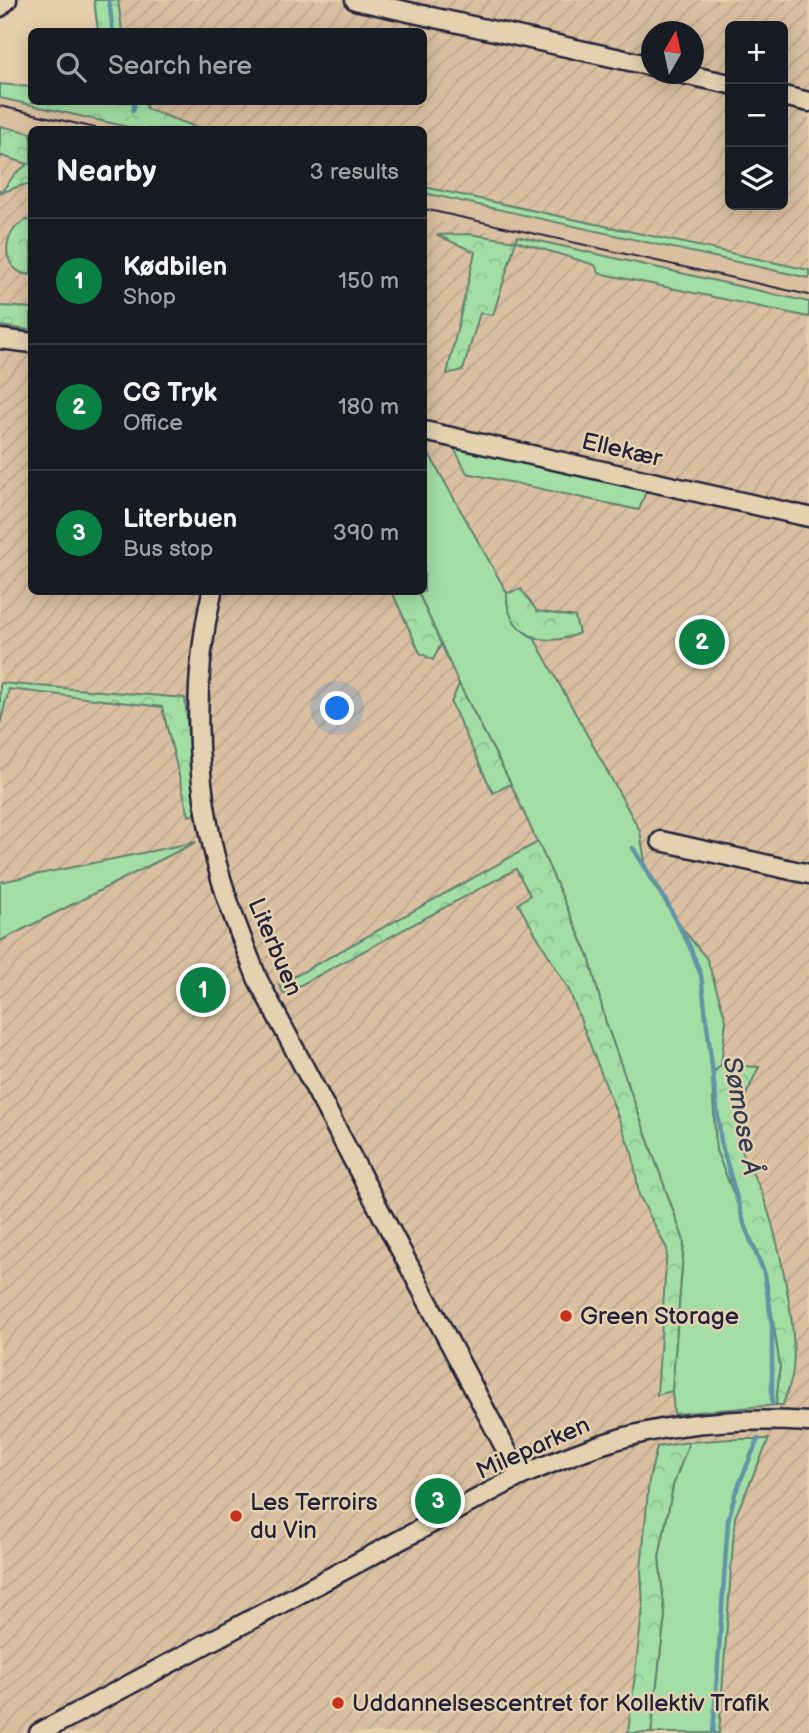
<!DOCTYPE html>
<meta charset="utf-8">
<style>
:root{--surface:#171b24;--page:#242831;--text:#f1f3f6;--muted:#9ea1a6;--line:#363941;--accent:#0b8043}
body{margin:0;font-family:"Balsamiq Sans",sans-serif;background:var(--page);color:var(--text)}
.controls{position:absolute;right:21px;top:21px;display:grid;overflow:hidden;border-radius:10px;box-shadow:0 4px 18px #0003}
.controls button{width:63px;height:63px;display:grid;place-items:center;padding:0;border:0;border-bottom:2px solid var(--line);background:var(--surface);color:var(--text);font:35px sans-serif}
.compass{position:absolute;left:641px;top:21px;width:63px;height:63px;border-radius:50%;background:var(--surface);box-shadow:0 4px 18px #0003;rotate:9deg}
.you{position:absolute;left:338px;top:709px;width:24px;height:24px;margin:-18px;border:5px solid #fff;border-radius:50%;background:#1a73e8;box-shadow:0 0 0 10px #1a73e833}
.badge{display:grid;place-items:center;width:46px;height:46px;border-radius:50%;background:var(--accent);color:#fff;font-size:23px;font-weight:700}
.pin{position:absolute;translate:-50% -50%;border:4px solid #fff;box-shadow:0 2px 7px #0006}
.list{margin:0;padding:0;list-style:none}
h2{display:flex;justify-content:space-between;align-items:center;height:91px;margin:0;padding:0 28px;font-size:30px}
h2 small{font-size:23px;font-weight:400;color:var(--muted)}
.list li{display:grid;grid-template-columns:46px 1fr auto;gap:21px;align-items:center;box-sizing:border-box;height:126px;padding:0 28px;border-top:2px solid var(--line)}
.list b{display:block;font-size:26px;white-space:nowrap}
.list p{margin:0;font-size:23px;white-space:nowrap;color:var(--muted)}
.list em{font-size:23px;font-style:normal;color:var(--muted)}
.icon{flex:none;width:38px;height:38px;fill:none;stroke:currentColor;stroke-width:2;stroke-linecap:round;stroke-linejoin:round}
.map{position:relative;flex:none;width:809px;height:1733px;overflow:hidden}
.search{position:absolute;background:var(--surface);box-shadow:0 4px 18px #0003;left:28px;top:28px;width:399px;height:77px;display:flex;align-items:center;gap:18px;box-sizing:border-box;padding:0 24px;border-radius:10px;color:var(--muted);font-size:26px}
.panel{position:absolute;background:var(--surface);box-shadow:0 4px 18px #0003;left:28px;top:126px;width:399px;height:469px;border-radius:10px}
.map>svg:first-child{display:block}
.built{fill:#dac0a1}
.industrial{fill:url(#industrial-furrows);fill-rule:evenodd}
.grass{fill:#a3dfa5;stroke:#628070;stroke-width:2}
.forest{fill:url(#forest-crowns);stroke:#628070;stroke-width:2}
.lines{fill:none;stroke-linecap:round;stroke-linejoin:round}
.stream{stroke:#6494a5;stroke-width:4.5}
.minor-casing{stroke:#22223b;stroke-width:23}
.minor{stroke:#e3d1af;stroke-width:18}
.tram{stroke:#22223b;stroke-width:2}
.poi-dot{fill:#c8321e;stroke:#e3d1af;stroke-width:2.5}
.labels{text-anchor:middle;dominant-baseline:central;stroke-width:5;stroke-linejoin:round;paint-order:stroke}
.street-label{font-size:24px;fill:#22223b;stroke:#e3d1af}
.poi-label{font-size:24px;fill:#22223b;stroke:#e3d1af;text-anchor:start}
.water-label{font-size:26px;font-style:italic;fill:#323e55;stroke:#e3d1af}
</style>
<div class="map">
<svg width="809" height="1733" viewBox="0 0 809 1733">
<defs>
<pattern id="industrial-furrows" width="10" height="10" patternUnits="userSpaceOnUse" patternTransform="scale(1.75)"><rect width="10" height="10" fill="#dac0a1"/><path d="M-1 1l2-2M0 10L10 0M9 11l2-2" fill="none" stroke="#bba58c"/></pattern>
<pattern id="forest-crowns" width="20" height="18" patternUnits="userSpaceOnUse" patternTransform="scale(1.75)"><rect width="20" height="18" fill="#a3dfa5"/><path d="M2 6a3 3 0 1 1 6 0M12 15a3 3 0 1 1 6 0" fill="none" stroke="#8cbf8f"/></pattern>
</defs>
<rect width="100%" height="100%" fill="#e5ceac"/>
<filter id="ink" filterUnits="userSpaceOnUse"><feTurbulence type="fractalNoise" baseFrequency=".0143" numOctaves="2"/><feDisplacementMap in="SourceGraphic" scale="14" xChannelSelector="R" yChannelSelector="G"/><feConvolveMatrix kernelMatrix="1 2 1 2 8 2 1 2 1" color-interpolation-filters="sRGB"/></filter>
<g filter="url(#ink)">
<g class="built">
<polygon points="0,98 137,129 32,130 31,133 0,126"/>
<polygon points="424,193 809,278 809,302 517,236 424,218"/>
</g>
<g class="industrial">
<path d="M105 0H809V278L424 193V130H137L115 102H424V32L107 31ZM730 26H783V205H730ZM652 32H694V74H652Z"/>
<polygon points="0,130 31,136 32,592 424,592 424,218 517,236 809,302 809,1733 0,1733"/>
</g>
<g class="grass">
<polygon points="424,187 809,270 809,278 424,193"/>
<polygon points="517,236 809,302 809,317 599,273 595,265 516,241"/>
<path d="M424 445 507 593C506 613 517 629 534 638L640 831 647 875 681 927 707 959 726 1020 721 1065 712 1075 716 1150 766 1274 780 1366 776 1405 674 1414 672 1390 684 1241 606 1023 589 957 511 784 459 684 418 592H424Z"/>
<polygon points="454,448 646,491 639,510 467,473"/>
<polygon points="196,842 0,941 0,882"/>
<polygon points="731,1439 769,1439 735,1517 719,1733 651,1733 665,1615 659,1557 673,1486 689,1442"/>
</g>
<g class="forest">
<polygon points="94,0 118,0 122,31 98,31"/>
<polygon points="0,84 31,87 32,102 145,102 147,109 193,126 210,129 137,129 0,98"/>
<polygon points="0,126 31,133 31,185 23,185 0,193 0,190 2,191 15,174 28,164 2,156 0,159"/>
<path d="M27 220 31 221V275C0 273 0 230 27 220Z"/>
<polygon points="469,234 516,241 493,315 480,313 463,370 447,374 475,252 437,235"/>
<polygon points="0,306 31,308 31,330 0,326"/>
<path d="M521 589 537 611 575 617 579 633C546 650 505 635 507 593Z"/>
<polygon points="392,592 418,592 441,644 433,660 420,653"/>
<polygon points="0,683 185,698 195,814 189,816 162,707 9,689 0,724"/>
<polygon points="459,684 511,784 493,793 451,703"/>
<polygon points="538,842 589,957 606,1023 684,1241 672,1391 657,1395 667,1249 639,1195 633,1156 569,990 518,904 530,895 516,869 284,994 279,985"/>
<path d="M721 1065 759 1067C748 1089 736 1112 739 1138 742 1162 756 1175 763 1196 778 1237 798 1327 793 1370 792 1381 786 1394 783 1405H776L780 1366 766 1274 716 1150 712 1074Z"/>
<polygon points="689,1442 673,1486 659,1557 665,1615 651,1733 628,1733 643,1606 641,1570 649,1480 657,1447"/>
</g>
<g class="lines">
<g class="stream">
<polyline points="109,0 113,32"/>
<polyline points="133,111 135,102"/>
<polyline points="633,848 665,899 690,947 701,975 721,1142 745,1227 764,1273 772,1324 772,1403"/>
<polyline points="713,1733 728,1521 735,1494 758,1439"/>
</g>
<defs>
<g id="minor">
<polyline points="355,0 652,66"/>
<polyline points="0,7 7,0"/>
<polyline points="683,74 730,84"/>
<polyline points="783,96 809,102"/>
<polyline points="0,339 32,343"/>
<polyline points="424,431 809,517"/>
<path d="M212 592C193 675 194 764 213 848 223 893 241 937 258 980L520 1476"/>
<polyline points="661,841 809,874"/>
<path d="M39 1733 520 1476C549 1464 577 1452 606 1443 670 1422 742 1418 809 1422"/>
</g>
</defs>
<use href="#minor" class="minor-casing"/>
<use href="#minor" class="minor"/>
<g class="tram">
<polyline points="0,106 104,130"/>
<polyline points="424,209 809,295"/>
</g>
</g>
</g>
<g class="poi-dot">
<circle cx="566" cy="1316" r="7"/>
<circle cx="236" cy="1516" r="7"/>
<circle cx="338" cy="1703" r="7"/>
</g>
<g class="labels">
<g class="street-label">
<text transform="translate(622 450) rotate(13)">Ellekær</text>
<text transform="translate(275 947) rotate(67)">Literbuen</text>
<text transform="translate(533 1448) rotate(-24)">Mileparken</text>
</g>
<g class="poi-label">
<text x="580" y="1316">Green Storage</text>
<text x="250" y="1502">Les Terroirs<tspan x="250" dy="28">du Vin</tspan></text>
<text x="352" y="1703">Uddannelsescentret for Kollektiv Trafik</text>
</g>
<g class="water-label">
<text transform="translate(741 1116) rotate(80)">Sømose Å</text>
</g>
</g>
</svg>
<div class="controls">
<button>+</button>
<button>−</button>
<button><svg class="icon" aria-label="layers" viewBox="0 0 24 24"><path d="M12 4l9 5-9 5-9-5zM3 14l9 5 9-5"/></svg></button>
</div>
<svg class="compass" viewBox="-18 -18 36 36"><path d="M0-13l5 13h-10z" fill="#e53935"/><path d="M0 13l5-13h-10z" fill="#9ea1a6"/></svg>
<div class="you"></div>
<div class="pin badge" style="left:203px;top:990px">1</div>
<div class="pin badge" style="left:702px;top:642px">2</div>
<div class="pin badge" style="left:438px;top:1501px">3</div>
<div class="search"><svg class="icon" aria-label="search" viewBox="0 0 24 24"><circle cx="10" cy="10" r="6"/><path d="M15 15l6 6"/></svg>Search here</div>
<section class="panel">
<h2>Nearby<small>3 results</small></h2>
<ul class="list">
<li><span class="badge">1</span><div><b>Kødbilen</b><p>Shop</p></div><em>150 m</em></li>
<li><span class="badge">2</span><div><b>CG Tryk</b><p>Office</p></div><em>180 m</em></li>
<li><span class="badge">3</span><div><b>Literbuen</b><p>Bus stop</p></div><em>390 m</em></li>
</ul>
</section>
</div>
